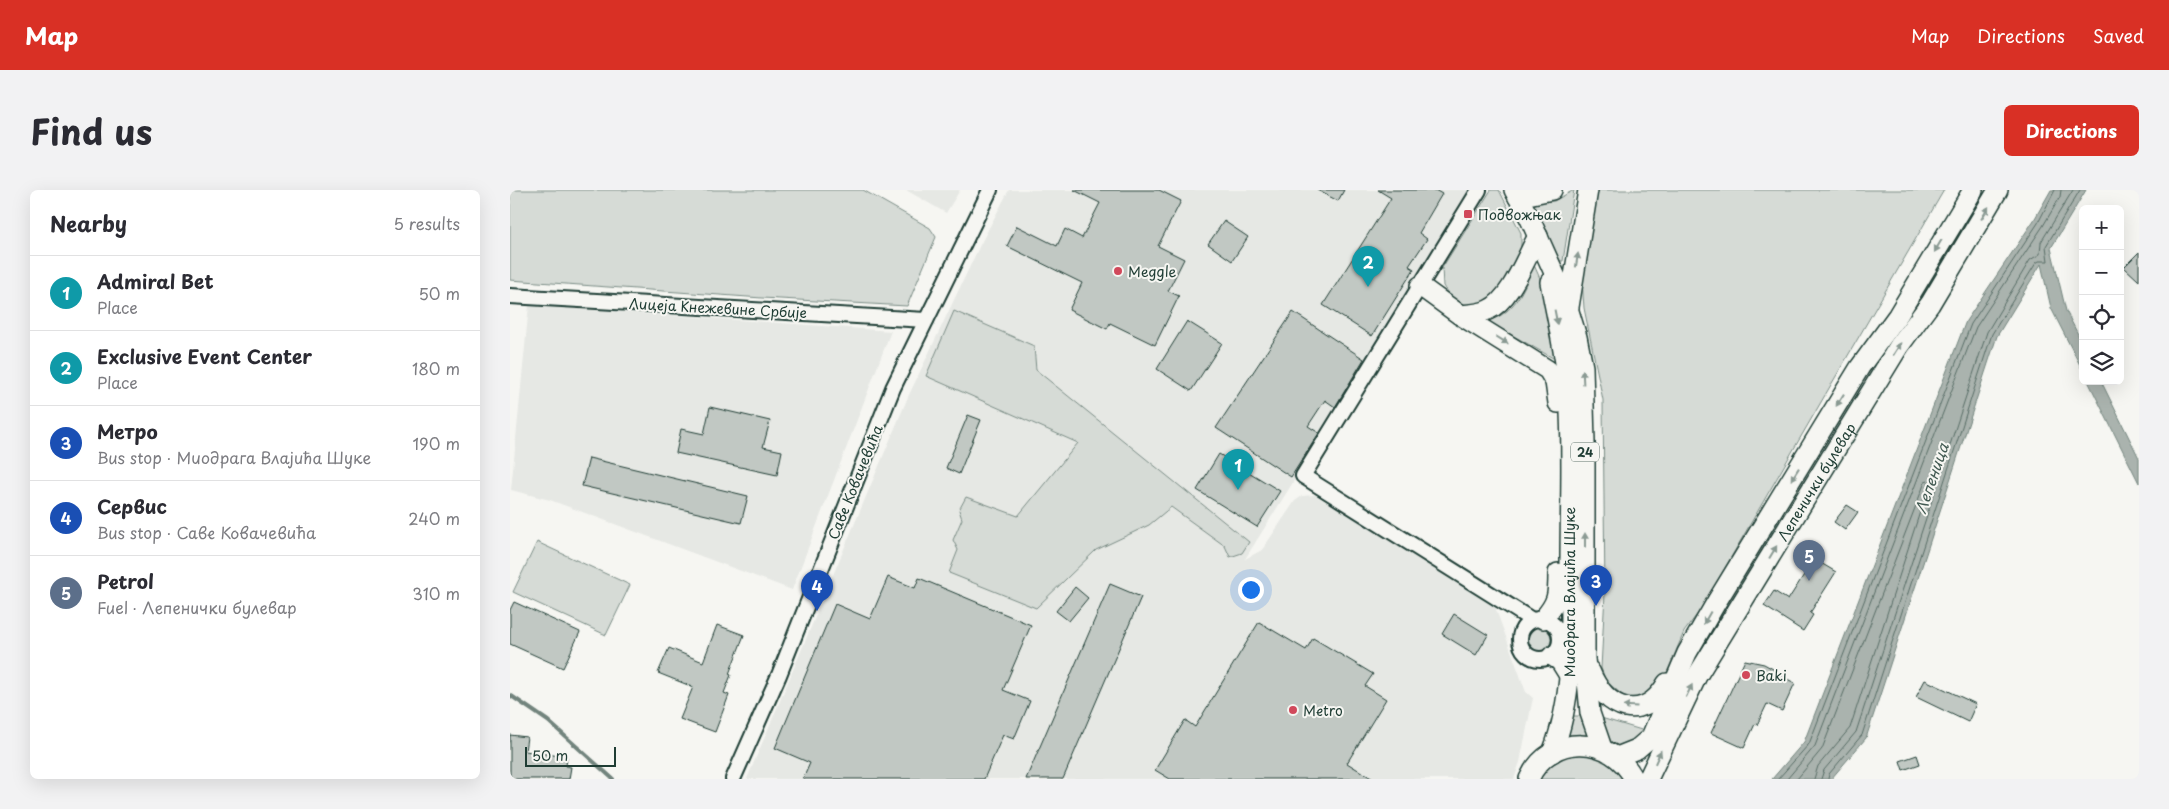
<!DOCTYPE html>
<meta charset="utf-8">
<style>
:root{--surface:#fff;--page:#f2f2f3;--text:#2b2b33;--muted:#7c7c81;--line:#e1e1e2;--accent:#d93025}
body{margin:0;font-family:"Playpen Sans",sans-serif;background:var(--page);color:var(--text)}
.controls{position:absolute;right:15px;top:15px;display:grid;overflow:hidden;border-radius:8px;box-shadow:0 5px 20px #0002}
.controls button{width:45px;height:45px;display:grid;place-items:center;padding:0;border:0;border-bottom:1px solid var(--line);background:var(--surface);color:var(--text);font:25px sans-serif}
.scale{position:absolute;left:15px;bottom:12px;width:91px;box-sizing:border-box;padding-left:5px;border:2px solid #1f3d34;border-top:0;font-size:14px;line-height:18px;white-space:nowrap;color:#1f3d34;-webkit-text-stroke:4px #f6f6f2;paint-order:stroke}
.you{position:absolute;left:740px;top:399px;width:18px;height:18px;margin:-12px;border:4px solid #fff;border-radius:50%;background:#1a73e8;box-shadow:0 0 0 8px #1a73e833}
.badge{display:grid;place-items:center;width:32px;height:32px;border-radius:50%;background:var(--accent);color:#fff;font-size:16px;font-weight:700}
.pin{position:absolute;translate:-50% -41px;filter:drop-shadow(0 1px 2px #0008)}
.pin::after{content:'';position:absolute;top:26px;width:18px;height:15px;background:inherit;clip-path:polygon(0 0,100% 0,50% 100%)}
.list{margin:0;padding:0;list-style:none}
h2{display:flex;justify-content:space-between;align-items:center;height:65px;margin:0;padding:0 20px;font-size:21px}
h2 small{font-size:16px;font-weight:400;color:var(--muted)}
.list li{display:grid;grid-template-columns:32px 1fr auto;gap:15px;align-items:center;box-sizing:border-box;height:75px;padding:0 20px;border-top:1px solid var(--line)}
.list b{display:block;font-size:19px;white-space:nowrap}
.list p{margin:0;font-size:16px;white-space:nowrap;color:var(--muted)}
.list em{font-size:16px;font-style:normal;color:var(--muted)}
.icon{flex:none;width:28px;height:28px;fill:none;stroke:currentColor;stroke-width:2;stroke-linecap:round;stroke-linejoin:round}
.map{position:relative;flex:none;width:1629px;height:589px;overflow:hidden;border-radius:8px}
header{display:flex;align-items:center;gap:30px;box-sizing:border-box;height:70px;padding:0 25px;background:var(--accent);color:#fff}
header strong{font-size:24px}
nav{display:flex;gap:28px;margin-inline-start:auto;font-size:18px}
.intro{display:flex;align-items:center;justify-content:space-between;box-sizing:border-box;height:120px;padding:0 30px}
h1{margin:0;font-size:35px}
.button{padding:12px 22px;border-radius:8px;background:var(--accent);color:#fff;font-size:18px;font-weight:700}
main{display:flex;gap:30px;padding:0 30px}
aside{flex:1;background:var(--surface);border-radius:8px;box-shadow:0 5px 20px #0002}
.map>svg:first-child{display:block}
.built{fill:#e6e8e4}
.green{fill:#d6dbd6;stroke:#7a8c85}
.water{fill:#aab3ae;stroke:#72847d}
.lines{fill:none;stroke-linecap:round;stroke-linejoin:round}
.shore{stroke:#576c65;stroke-width:1}
.stream{stroke:#72847d;stroke-width:4}
.building{fill:#c1c8c3;stroke:#1f3d34}
.minor-casing{stroke:#1f3d34;stroke-width:18}
.major-casing{stroke:#1f3d34;stroke-width:22}
.minor{stroke:#f6f6f2;stroke-width:14}
.major{stroke:#f6f6f2;stroke-width:19}
.oneway{fill:#8a9a93}
.poi-dot{fill:#d1495b;stroke:#f6f6f2;stroke-width:2}
.labels{text-anchor:middle;dominant-baseline:central;stroke-width:4;stroke-linejoin:round;paint-order:stroke}
.shield{fill:#f6f6f2;stroke:#60746d;stroke-width:1}
.shield-label{font-size:12px;font-weight:bold;fill:#1f3d34}
.poi-label{font-size:14px;fill:#1f3d34;stroke:#f6f6f2;text-anchor:start}
.street-label{font-size:14px;fill:#1f3d34;stroke:#f6f6f2}
.water-label{font-size:15px;font-style:italic;fill:#425a52;stroke:#f6f6f2}
</style>
<header>
<strong>Map</strong>
<nav><a>Map</a><a>Directions</a><a>Saved</a></nav>
</header>
<div class="intro"><h1>Find us</h1><a class="button">Directions</a></div>
<main>
<aside>
<h2>Nearby<small>5 results</small></h2>
<ul class="list">
<li><span class="badge" style="background:#0f9aa8">1</span><div><b>Admiral Bet</b><p>Place</p></div><em>50 m</em></li>
<li><span class="badge" style="background:#0f9aa8">2</span><div><b>Exclusive Event Center</b><p>Place</p></div><em>180 m</em></li>
<li><span class="badge" style="background:#1a4fb4">3</span><div><b>Метро</b><p>Bus stop · Миодрага Влајића Шуке</p></div><em>190 m</em></li>
<li><span class="badge" style="background:#1a4fb4">4</span><div><b>Сервис</b><p>Bus stop · Саве Ковачевића</p></div><em>240 m</em></li>
<li><span class="badge" style="background:#5c6f8a">5</span><div><b>Petrol</b><p>Fuel · Лепенички булевар</p></div><em>310 m</em></li>
</ul>
</aside>
<div class="map">
<svg width="1629" height="589" viewBox="0 0 1629 589">
<rect width="100%" height="100%" fill="#f6f6f2"/>
<filter id="ink" filterUnits="userSpaceOnUse"><feTurbulence type="fractalNoise" baseFrequency=".02" numOctaves="2"/><feDisplacementMap in="SourceGraphic" scale="10" xChannelSelector="R" yChannelSelector="G"/><feConvolveMatrix kernelMatrix="1 2 1 2 8 2 1 2 1" color-interpolation-filters="sRGB"/></filter>
<g filter="url(#ink)">
<g class="built">
<polygon points="396,0 450,0 436,23"/>
<polygon points="499,0 966,0 735,369 752,360 785,311 792,306 805,305 984,414 1016,502 1023,508 1010,572 1004,589 237,589 398,207 470,55"/>
<polygon points="19,115 381,141 282,400 40,310 1,300"/>
</g>
<g class="green">
<polygon points="0,0 353,0 420,38 426,47 397,116 252,108 0,90"/>
<polygon points="981,0 989,0 1011,43 1011,57 991,102 983,109 963,116 953,114 939,105 933,96 932,78"/>
<polygon points="1064,0 1053,71 1050,71 1022,12 1044,11"/>
<polygon points="1085,0 1434,0 1191,419 1174,442 1152,494 1134,509 1112,510 1110,503 1096,491 1091,478 1095,404 1093,210 1074,118 1072,90"/>
<path d="M1024 75 1032 93 1045 166 1043 168 977 131C1005 124 1014 99 1024 75Z"/>
<polygon points="444,121 524,156 526,180 739,352 732,363 720,367 715,356 661,317 639,335 586,360 526,418 439,383 448,360 443,350 452,329 449,320 456,307 508,326 568,253 416,186"/>
<polygon points="27,352 120,395 96,445 3,402"/>
<circle cx="1029" cy="449" r="12"/>
<polygon points="1061,526 1074,526 1078,546 1054,548"/>
<polygon points="1091,528 1135,541 1114,557 1100,554"/>
<polygon points="1063,563 1094,567 1116,589 1029,589 1044,571"/>
</g>
<g class="water">
<polygon points="1541,0 1576,0 1541,58 1556,121 1573,154 1573,181 1541,118 1531,74 1487,146 1356,548 1321,589 1262,589 1294,552 1456,131 1524,30"/>
<polygon points="1578,191 1591,191 1629,268 1629,293"/>
</g>
<g class="lines">
<g class="shore">
<polyline points="1268,589 1299,554 1461,134 1528,33 1545,0"/>
<polyline points="1277,589 1305,556 1466,137 1533,36 1550,7 1551,0"/>
<polyline points="1287,589 1312,559 1415,292 1418,291 1419,294 1340,538 1308,576 1304,589"/>
<polyline points="1311,589 1314,580 1346,542 1477,142 1520,70 1530,64 1531,52 1563,0"/>
<polyline points="1318,589 1319,584 1352,545 1482,144 1526,73 1529,71 1538,71 1536,56 1570,0"/>
</g>
<polyline class="stream" points="0,505 38,531 103,589"/>
</g>
<g class="building">
<polygon points="564,0 649,0 671,11 648,56 674,69 658,101 669,106 645,155 600,133 597,139 559,120 572,93 497,56 507,36 547,56 555,39 572,48 590,13"/>
<polygon points="807,0 834,0 828,11"/>
<polygon points="868,0 925,0 932,4 909,43 917,49 899,76 904,79 862,146 813,115 881,8"/>
<polygon points="714,31 738,47 722,71 698,54"/>
<polygon points="1629,62 1629,91 1614,77"/>
<polygon points="783,122 854,169 825,217 815,210 798,236 809,243 781,287 706,238"/>
<polygon points="677,131 712,153 681,201 647,179"/>
<polygon points="200,217 260,231 253,257 272,261 267,285 166,263 171,239 194,244"/>
<polygon points="458,225 471,230 449,284 436,278"/>
<polygon points="709,264 770,301 747,337 687,300"/>
<polygon points="79,268 238,306 231,333 72,296"/>
<polygon points="1337,315 1348,322 1335,340 1324,332"/>
<polygon points="1304,369 1326,382 1300,423 1303,425 1293,441 1254,416 1264,401 1278,410"/>
<polygon points="378,387 405,398 409,388 521,435 493,500 520,511 504,549 493,545 474,589 293,589 300,573 265,558 325,414 360,429"/>
<polygon points="600,394 631,407 553,589 516,589"/>
<polygon points="565,397 578,408 559,431 546,421"/>
<polygon points="4,412 70,442 53,478 0,454 0,420"/>
<polygon points="944,424 978,445 966,465 932,444"/>
<polygon points="749,432 796,460 803,448 863,484 855,496 876,509 837,573 863,589 660,589 645,580 675,530 685,537"/>
<polygon points="207,435 234,445 219,484 221,485 214,503 219,505 205,542 170,529 183,497 148,483 159,458 193,472"/>
<polygon points="1235,470 1254,474 1263,479 1269,485 1285,493 1272,521 1257,514 1247,535 1245,534 1234,558 1201,543"/>
<polygon points="1415,490 1466,514 1458,532 1406,507"/>
<polygon points="0,545 17,547 15,561 57,567 56,576 61,577 59,589 0,589"/>
<polygon points="1407,565 1410,574 1393,580 1390,571"/>
</g>
<g class="lines">
<defs>
<g id="minor">
<polyline points="969,0 793,286 1022,430"/>
<polyline points="0,106 416,130"/>
<circle cx="1030" cy="449" r="20"/>
<polyline points="223,589 269,485 383,198 480,0"/>
</g>
<g id="major">
<polyline points="1004,0 1020,29 1054,105 1067,147 1073,177 1075,253 1075,468 1080,523 1092,558"/>
<polyline points="1008,7 1042,0"/>
<path d="M1040 92C1047 130 1056 167 1059 205 1063 260 1060 316 1060 372 1061 436 1066 502 1042 563"/>
<polyline points="910,96 950,125 1038,180 1045,192 1048,213"/>
<polyline points="1059,117 1078,0"/>
<path d="M950 125C960 124 969 124 978 120 1001 110 1016 67 1028 46"/>
<path d="M1033 429C1048 412 1048 405 1048 383"/>
<polyline points="1042,466 1050,471 1060,487"/>
<path d="M1080 481C1095 520 1134 534 1157 493"/>
<polyline points="1107,567 1127,559 1141,547 1177,463 1207,411 1350,177 1388,125 1463,0"/>
<path d="M1019 589C1040 542 1102 545 1124 589"/>
<path id="s1" d="M1138 589 1187 486 1389 156 1420 114 1488 0"/>
</g>
</defs>
<use href="#minor" class="minor-casing"/>
<use href="#major" class="major-casing"/>
<use href="#minor" class="minor"/>
<use href="#major" class="major"/>
</g>
<defs><path id="oneway-solid" d="M-6-.8H1V-3.2L6.5 0L1 3.2V.8H-6Z" transform="scale(1.25)"/></defs>
<g class="oneway">
<use href="#oneway-solid" transform="translate(1475 23) rotate(-59)"/>
<use href="#oneway-solid" transform="translate(1428 56) rotate(120)"/>
<use href="#oneway-solid" transform="translate(1067 70) rotate(-81)"/>
<use href="#oneway-solid" transform="translate(1046 127) rotate(79)"/>
<use href="#oneway-solid" transform="translate(992 150) rotate(32)"/>
<use href="#oneway-solid" transform="translate(1387 159) rotate(-58)"/>
<use href="#oneway-solid" transform="translate(1073 187) rotate(-93)"/>
<use href="#oneway-solid" transform="translate(1330 210) rotate(122)"/>
<use href="#oneway-solid" transform="translate(1285 284) rotate(122)"/>
<use href="#oneway-solid" transform="translate(1075 350) rotate(-90)"/>
<use href="#oneway-solid" transform="translate(1263 362) rotate(-59)"/>
<use href="#oneway-solid" transform="translate(1197 428) rotate(119)"/>
<use href="#oneway-solid" transform="translate(1179 501) rotate(-64)"/>
<use href="#oneway-solid" transform="translate(1120 516) rotate(-176)"/>
<use href="#oneway-solid" transform="translate(1148 567) rotate(-66)"/>
</g>
</g>
<g class="poi-dot">
<rect x="953" y="19" width="10" height="10" rx="2.5"/>
<circle cx="608" cy="81" r="5"/>
<circle cx="1236" cy="485" r="5"/>
<circle cx="783" cy="520" r="5"/>
</g>
<g class="labels">
<rect class="shield" x="1061" y="252.5" width="28" height="19" rx="4"/>
<g class="shield-label">
<text x="1075" y="262">24</text>
</g>
<g class="poi-label">
<text x="968" y="24">Подвожњак</text>
<text x="618" y="81">Meggle</text>
<text x="1246" y="485">Baki</text>
<text x="793" y="520">Metro</text>
</g>
<g class="street-label">
<text transform="translate(208 118) rotate(3)">Лицеја Кнежевине Србије</text>
<text stroke="none"><textPath href="#s1" startOffset="342">Лепенички булевар</textPath></text>
<text transform="translate(345 292) rotate(-68)">Саве Ковачевића</text>
<text transform="translate(1059 402) rotate(-90)">Миодрага Влајића Шуке</text>
</g>
<g class="water-label">
<text transform="translate(1421 288) rotate(-71)">Лепеница</text>
</g>
</g>
</svg>
<div class="controls">
<button>+</button>
<button>−</button>
<button><svg class="icon" aria-label="locate" viewBox="0 0 24 24"><circle cx="12" cy="12" r="6"/><path d="M12 2v4M12 18v4M2 12h4M18 12h4"/></svg></button>
<button><svg class="icon" aria-label="layers" viewBox="0 0 24 24"><path d="M12 4l9 5-9 5-9-5zM3 14l9 5 9-5"/></svg></button>
</div>
<div class="scale">50 m</div>
<div class="you"></div>
<div class="pin badge" style="left:728px;top:300px;background:#0f9aa8">1</div>
<div class="pin badge" style="left:858px;top:97px;background:#0f9aa8">2</div>
<div class="pin badge" style="left:1086px;top:416px;background:#1a4fb4">3</div>
<div class="pin badge" style="left:307px;top:421px;background:#1a4fb4">4</div>
<div class="pin badge" style="left:1299px;top:391px;background:#5c6f8a">5</div>
</div>
</main>
